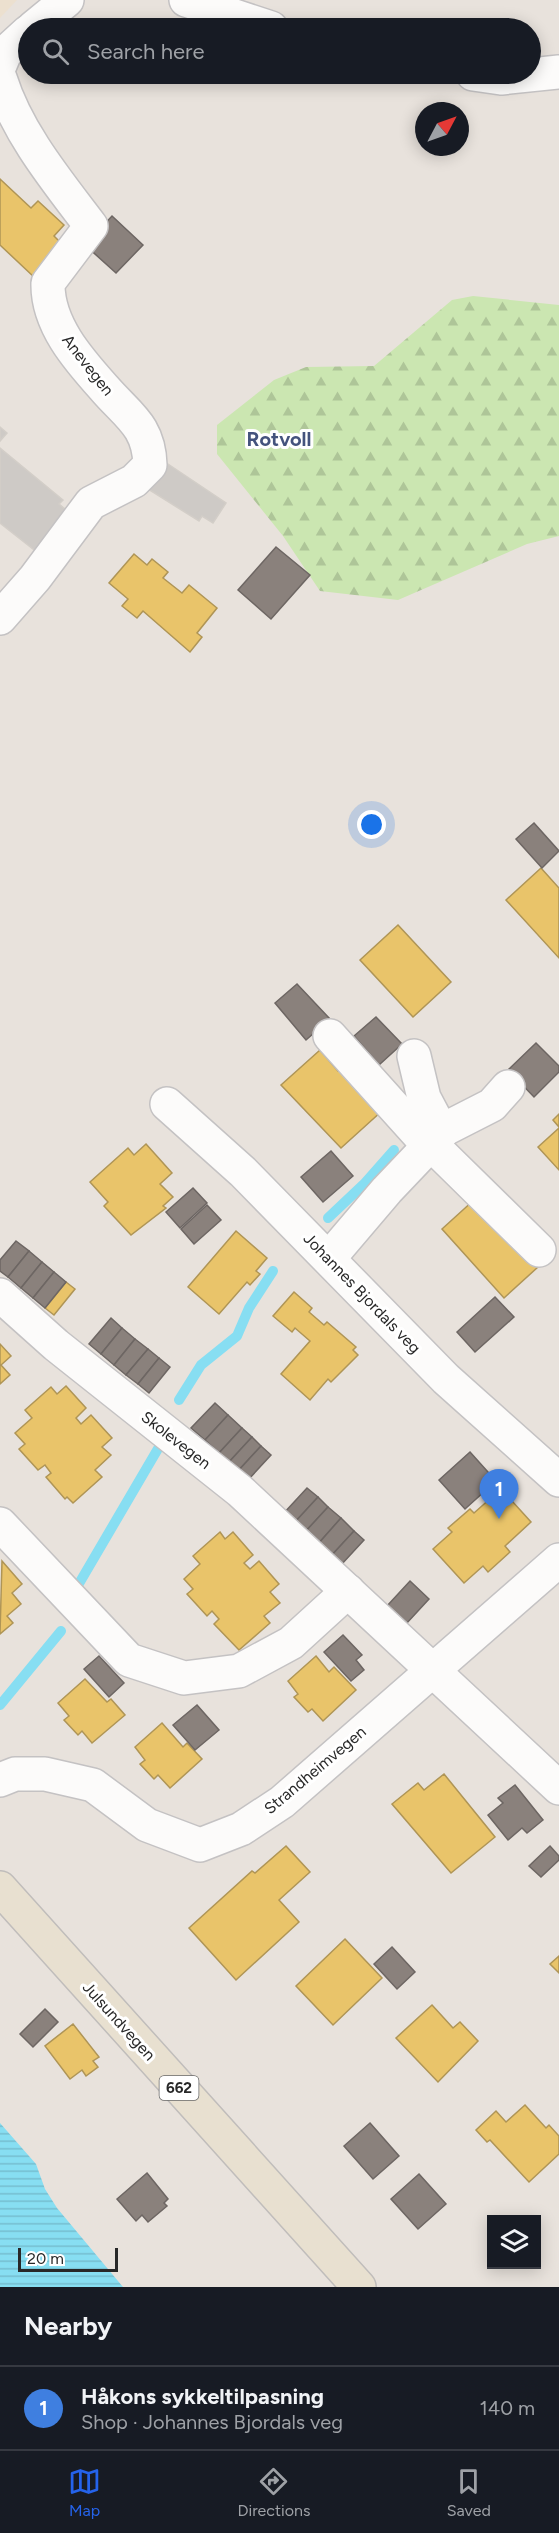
<!DOCTYPE html>
<meta charset="utf-8">
<style>
:root{--surface:#171b24;--page:#20242c;--text:#f1f3f6;--muted:#9ea1a6;--line:#363941;--accent:#2563eb}
body{margin:0;font-family:Figtree,sans-serif;background:var(--page);color:var(--text)}
.controls{position:absolute;right:18px;bottom:18px;display:grid;overflow:hidden;border-radius:0px;box-shadow:0 3px 15px #0003}
.controls button{width:54px;height:54px;display:grid;place-items:center;padding:0;border:0;border-bottom:2px solid var(--line);background:var(--surface);color:var(--text);font:30px sans-serif}
.compass{position:absolute;left:415px;top:102px;width:54px;height:54px;border-radius:50%;background:var(--surface);box-shadow:0 3px 15px #0003;rotate:49deg}
.scale{position:absolute;left:18px;bottom:15px;width:100px;box-sizing:border-box;padding-left:6px;border:3px solid #282828;border-top:0;font-size:16px;line-height:21px;white-space:nowrap;color:#282828;-webkit-text-stroke:4px #fff;paint-order:stroke}
.you{position:absolute;left:372px;top:825px;width:21px;height:21px;margin:-15px;border:4px solid #fff;border-radius:50%;background:#1a73e8;box-shadow:0 0 0 9px #1a73e833}
.badge{display:grid;place-items:center;width:39px;height:39px;border-radius:50%;background:var(--accent);color:#fff;font-size:20px;font-weight:700}
.pin{position:absolute;translate:-50% -50px;filter:drop-shadow(0 2px 3px #0008)}
.pin::after{content:'';position:absolute;top:32px;width:21px;height:18px;background:inherit;clip-path:polygon(0 0,100% 0,50% 100%)}
.list{margin:0;padding:0;list-style:none}
h2{display:flex;justify-content:space-between;align-items:center;height:78px;margin:0;padding:0 24px;font-size:26px}
h2 small{font-size:20px;font-weight:400;color:var(--muted)}
.list li{display:grid;grid-template-columns:39px 1fr auto;gap:18px;align-items:center;box-sizing:border-box;height:84px;padding:0 24px;border-top:2px solid var(--line)}
.list b{display:block;font-size:22px;white-space:nowrap}
.list p{margin:0;font-size:20px;white-space:nowrap;color:var(--muted)}
.list em{font-size:20px;font-style:normal;color:var(--muted)}
.icon{flex:none;width:33px;height:33px;fill:none;stroke:currentColor;stroke-width:2;stroke-linecap:round;stroke-linejoin:round}
.map{position:relative;flex:none;width:559px;height:2287px;overflow:hidden}
.search{position:absolute;background:var(--surface);box-shadow:0 3px 15px #0003;left:18px;right:18px;top:18px;height:66px;display:flex;align-items:center;gap:15px;box-sizing:border-box;padding:0 21px;border-radius:33px;color:var(--muted);font-size:22px}
.sheet{height:162px;background:var(--surface)}
nav{display:flex;justify-content:space-around;align-items:center;box-sizing:border-box;height:84px;border-top:2px solid var(--line);background:var(--surface);font-size:16px;color:var(--muted)}
nav a{display:grid;justify-items:center;gap:3px}
nav .on{color:var(--accent)}
.map>svg:first-child{display:block}
.education{fill:#ece0cf}
.forest{fill:url(#forest-firs)}
.water{fill:url(#water-rules)}
.homes{fill:#e9c46a;stroke:#af9556;stroke-width:1.5}
.industry{fill:#8a817c;stroke:#6d6663;stroke-width:1.5}
.lines{fill:none;stroke-linecap:round;stroke-linejoin:round}
.stream{stroke:#87def2;stroke-width:10}
.building{fill:#cecac6;stroke:#d3cec8;stroke-width:1.5}
.minor-casing{stroke:#c4c2c3;stroke-width:36}
.major-casing{stroke:#c0bdbb;stroke-width:36}
.minor{stroke:#fcfbfa;stroke-width:33}
.major{stroke:#e8e0d0;stroke-width:33}
.labels{text-anchor:middle;dominant-baseline:central;stroke-width:6;stroke-linejoin:round;paint-order:stroke}
.shield{fill:#fff;stroke:#686868;stroke-width:1.5}
.shield-label{font-size:15px;font-weight:bold;fill:#282828}
.street-label{font-size:16px;fill:#282828;stroke:#fff}
.quarter-label{font-size:20px;font-weight:bold;fill:#44537d;stroke:#fff}
</style>
<div class="map">
<svg width="559" height="2287" viewBox="0 0 559 2287">
<defs>
<pattern id="forest-firs" width="22" height="20" patternUnits="userSpaceOnUse" patternTransform="scale(1.5)"><rect width="22" height="20" fill="#cbe6b1"/><path d="M5 1l3.5 6h-7zM16 11l3.5 6h-7z" fill="#aec598"/></pattern>
<pattern id="water-rules" width="6" height="5" patternUnits="userSpaceOnUse" patternTransform="scale(1.5)"><rect width="6" height="5" fill="#87def2"/><path d="M0 2.5h6" fill="none" stroke="#75bed0"/></pattern>
</defs>
<rect width="100%" height="100%" fill="#e8e2dc"/>
<polygon class="education" points="0,0 17,0 0,18"/>
<polygon class="forest" points="473,296 559,305 559,536 527,544 398,600 320,591 283,536 217,454 217,425 274,380 306,367 374,366 452,300"/>
<polygon class="water" points="0,2123 36,2164 45,2189 57,2208 123,2287 0,2287"/>
<g class="homes">
<polygon points="0,179 31,208 38,201 64,225 54,236 64,246 35,278 0,245"/>
<polygon points="134,554 147,565 152,559 168,572 163,578 182,593 189,585 217,608 197,633 202,637 190,652 143,611 137,618 122,606 128,599 109,583"/>
<polygon points="541,868 559,888 559,958 506,900"/>
<polygon points="398,925 451,982 413,1017 360,960"/>
<polygon points="320,1050 338,1071 344,1066 383,1110 341,1148 281,1085"/>
<polygon points="559,1114 559,1127 553,1120"/>
<polygon points="559,1128 559,1170 538,1147"/>
<polygon points="146,1144 172,1173 160,1184 173,1197 163,1206 166,1208 131,1235 104,1206 108,1202 90,1182 128,1148 134,1155"/>
<polygon points="475,1199 538,1267 504,1298 442,1229"/>
<polygon points="236,1231 267,1258 256,1271 260,1274 250,1285 247,1282 219,1314 188,1287"/>
<polygon points="66,1282 75,1289 54,1315 45,1308"/>
<polygon points="294,1292 312,1308 309,1312 324,1325 327,1322 356,1347 353,1350 358,1355 331,1382 328,1379 310,1400 281,1374 310,1341 295,1328 292,1332 273,1316"/>
<polygon points="0,1344 11,1356 1,1365 10,1375 0,1384"/>
<polygon points="66,1386 86,1408 76,1418 81,1424 91,1415 112,1438 102,1447 111,1455 95,1470 102,1477 73,1503 67,1497 65,1499 46,1477 51,1473 45,1465 38,1470 19,1449 25,1444 15,1433 32,1418 25,1410 51,1387 57,1394"/>
<polygon points="501,1489 531,1522 505,1546 510,1552 488,1572 483,1566 464,1583 433,1549 452,1532 448,1528 470,1509 474,1513"/>
<polygon points="220,1532 225,1539 233,1532 253,1555 244,1563 250,1569 259,1561 279,1584 270,1592 280,1603 264,1616 270,1623 239,1650 214,1624 219,1619 212,1611 207,1616 187,1594 193,1589 184,1579 200,1564 193,1556"/>
<polygon points="2,1561 22,1584 12,1593 21,1604 7,1616 13,1623 0,1634"/>
<polygon points="316,1656 329,1672 334,1667 356,1690 323,1721 312,1709 308,1712 294,1697 298,1694 288,1681"/>
<polygon points="85,1679 107,1702 111,1699 125,1715 92,1743 82,1731 78,1735 64,1720 69,1716 58,1703"/>
<polygon points="162,1723 183,1747 187,1743 202,1759 170,1788 158,1775 154,1779 140,1764 145,1760 135,1747"/>
<polygon points="444,1774 495,1837 451,1873 392,1804 418,1783 424,1790"/>
<polygon points="286,1846 310,1872 279,1900 299,1922 236,1980 189,1928 252,1871 255,1873"/>
<polygon points="345,1939 382,1978 333,2025 296,1986"/>
<polygon points="559,1956 559,1973 550,1964"/>
<polygon points="432,2005 453,2028 460,2022 478,2041 438,2082 396,2038"/>
<polygon points="73,2024 99,2057 93,2061 98,2067 86,2076 82,2070 70,2079 45,2046"/>
<polygon points="525,2105 546,2128 549,2125 559,2136 559,2154 529,2182 490,2140 487,2142 476,2130 496,2111 506,2122"/>
</g>
<g class="industry">
<polygon points="112,216 143,245 116,273 85,245"/>
<polygon points="276,547 310,575 271,619 238,590"/>
<polygon points="534,823 559,851 542,868 516,839"/>
<polygon points="297,984 330,1019 306,1040 275,1003"/>
<polygon points="376,1017 402,1044 379,1065 354,1036"/>
<polygon points="536,1043 559,1066 559,1072 534,1097 508,1070"/>
<polygon points="331,1151 353,1176 323,1202 301,1177"/>
<polygon points="193,1188 207,1203 180,1228 166,1212"/>
<polygon points="207,1205 221,1220 194,1244 181,1229"/>
<polygon points="16,1241 29,1251 8,1277 0,1271 0,1260"/>
<polygon points="29,1251 42,1262 21,1288 8,1277"/>
<polygon points="42,1262 54,1272 33,1298 21,1288"/>
<polygon points="54,1272 66,1282 45,1308 33,1298"/>
<polygon points="495,1297 514,1317 475,1352 457,1332"/>
<polygon points="111,1318 122,1328 101,1354 89,1344"/>
<polygon points="122,1328 135,1339 114,1365 101,1354"/>
<polygon points="135,1339 148,1349 126,1375 114,1365"/>
<polygon points="148,1349 159,1358 138,1384 126,1375"/>
<polygon points="159,1358 170,1367 149,1393 138,1384"/>
<polygon points="215,1403 228,1415 205,1440 191,1428"/>
<polygon points="228,1415 242,1428 219,1453 205,1440"/>
<polygon points="242,1428 252,1437 229,1462 219,1453"/>
<polygon points="252,1437 261,1446 238,1471 229,1462"/>
<polygon points="261,1446 271,1455 248,1480 238,1471"/>
<polygon points="470,1452 496,1481 465,1509 439,1480"/>
<polygon points="307,1488 318,1497 295,1522 284,1513"/>
<polygon points="318,1497 328,1507 305,1532 295,1522"/>
<polygon points="328,1507 341,1518 318,1544 305,1532"/>
<polygon points="341,1518 354,1531 331,1556 318,1544"/>
<polygon points="354,1531 364,1540 341,1565 331,1556"/>
<polygon points="410,1581 429,1599 406,1624 387,1606"/>
<polygon points="343,1635 362,1655 356,1660 364,1670 351,1681 324,1652"/>
<polygon points="99,1656 124,1683 109,1697 84,1669"/>
<polygon points="197,1705 219,1730 195,1750 173,1725"/>
<polygon points="515,1785 543,1820 527,1833 522,1828 508,1840 488,1815 503,1803 498,1798"/>
<polygon points="550,1846 559,1856 559,1860 541,1877 529,1866"/>
<polygon points="392,1947 415,1972 397,1989 374,1964"/>
<polygon points="45,2009 58,2022 33,2047 20,2034"/>
<polygon points="370,2123 399,2156 373,2179 344,2146"/>
<polygon points="147,2173 168,2199 164,2203 167,2206 148,2222 142,2215 136,2221 117,2199"/>
<polygon points="419,2174 446,2204 418,2229 391,2199"/>
</g>
<g class="lines">
<g class="stream">
<polyline points="328,1218 364,1184 394,1150"/>
<polyline points="179,1400 201,1365 237,1336 249,1308 273,1271"/>
<polyline points="77,1587 159,1447"/>
<polyline points="0,1705 61,1631"/>
</g>
</g>
<g class="building">
<polygon points="0,427 7,433 0,441"/>
<polygon points="0,448 63,500 59,504 71,514 38,553 0,523"/>
<polygon points="165,462 226,503 213,523 202,516 199,521 148,489"/>
</g>
<g class="lines">
<defs>
<g id="minor">
<polyline points="186,0 271,28"/>
<polyline points="33,28 67,0"/>
<polyline points="0,65 5,53 28,32"/>
<polyline points="473,74 501,78 559,72"/>
<path d="M0 78C17 133 57 181 91 226L48 283C47 324 78 359 104 388 127 415 149 425 150 465L134 481 91 503 35 578 0 618"/>
<polyline points="330,1036 429,1146"/>
<polyline points="414,1056 424,1098 442,1132"/>
<polyline points="167,1104 243,1172 446,1379 559,1480"/>
<polyline points="431,1144 539,1250"/>
<polyline points="330,1257 387,1190 445,1129 492,1105 508,1087"/>
<polyline points="0,1295 56,1345 240,1491 559,1788"/>
<polyline points="0,1524 129,1660 184,1678 239,1671 291,1643 348,1591"/>
<polyline points="0,1780 15,1774 45,1774 93,1785 147,1825 200,1845 241,1829 282,1802 559,1560"/>
</g>
<polyline id="major" points="0,1888 359,2287"/>
</defs>
<use href="#minor" class="minor-casing"/>
<use href="#major" class="major-casing"/>
<use href="#minor" class="minor"/>
<use href="#major" class="major"/>
</g>
<g class="labels">
<rect class="shield" x="159.5" y="2076" width="39" height="24" rx="4.5"/>
<g class="shield-label">
<text x="179" y="2088">662</text>
</g>
<g class="street-label">
<text transform="translate(88 365) rotate(52)">Anevegen</text>
<text transform="translate(362 1293) rotate(46)">Johannes Bjordals veg</text>
<text transform="translate(176 1440) rotate(38)">Skolevegen</text>
<text transform="translate(315 1770) rotate(-40)">Strandheimvegen</text>
<text transform="translate(119 2021) rotate(48)">Julsundvegen</text>
</g>
<g class="quarter-label">
<text x="279" y="439">Rotvoll</text>
</g>
</g>
</svg>
<div class="controls">
<button><svg class="icon" aria-label="layers" viewBox="0 0 24 24"><path d="M12 4l9 5-9 5-9-5zM3 14l9 5 9-5"/></svg></button>
</div>
<svg class="compass" viewBox="-18 -18 36 36"><path d="M0-13l5 13h-10z" fill="#e53935"/><path d="M0 13l5-13h-10z" fill="#9ea1a6"/></svg>
<div class="scale">20 m</div>
<div class="you"></div>
<div class="pin badge" style="left:499px;top:1519px;background:#3f7fe0">1</div>
<div class="search"><svg class="icon" aria-label="search" viewBox="0 0 24 24"><circle cx="10" cy="10" r="6"/><path d="M15 15l6 6"/></svg>Search here</div>
</div>
<section class="sheet">
<h2>Nearby<small></small></h2>
<ul class="list">
<li><span class="badge" style="background:#3f7fe0">1</span><div><b>Håkons sykkeltilpasning</b><p>Shop · Johannes Bjordals veg</p></div><em>140 m</em></li>
</ul>
</section>
<nav>
<a class="on"><svg class="icon" aria-label="map" viewBox="0 0 24 24"><path d="M3 6l6-2 6 2 6-2v14l-6 2-6-2-6 2zM9 4v14M15 6v14"/></svg>Map</a>
<a><svg class="icon" aria-label="directions" viewBox="0 0 24 24"><path d="M12 3l9 9-9 9-9-9zM9 14v-3h6M13 9l2 2-2 2"/></svg>Directions</a>
<a><svg class="icon" aria-label="saved" viewBox="0 0 24 24"><path d="M7 4h10v16l-5-4-5 4z"/></svg>Saved</a>
</nav>
